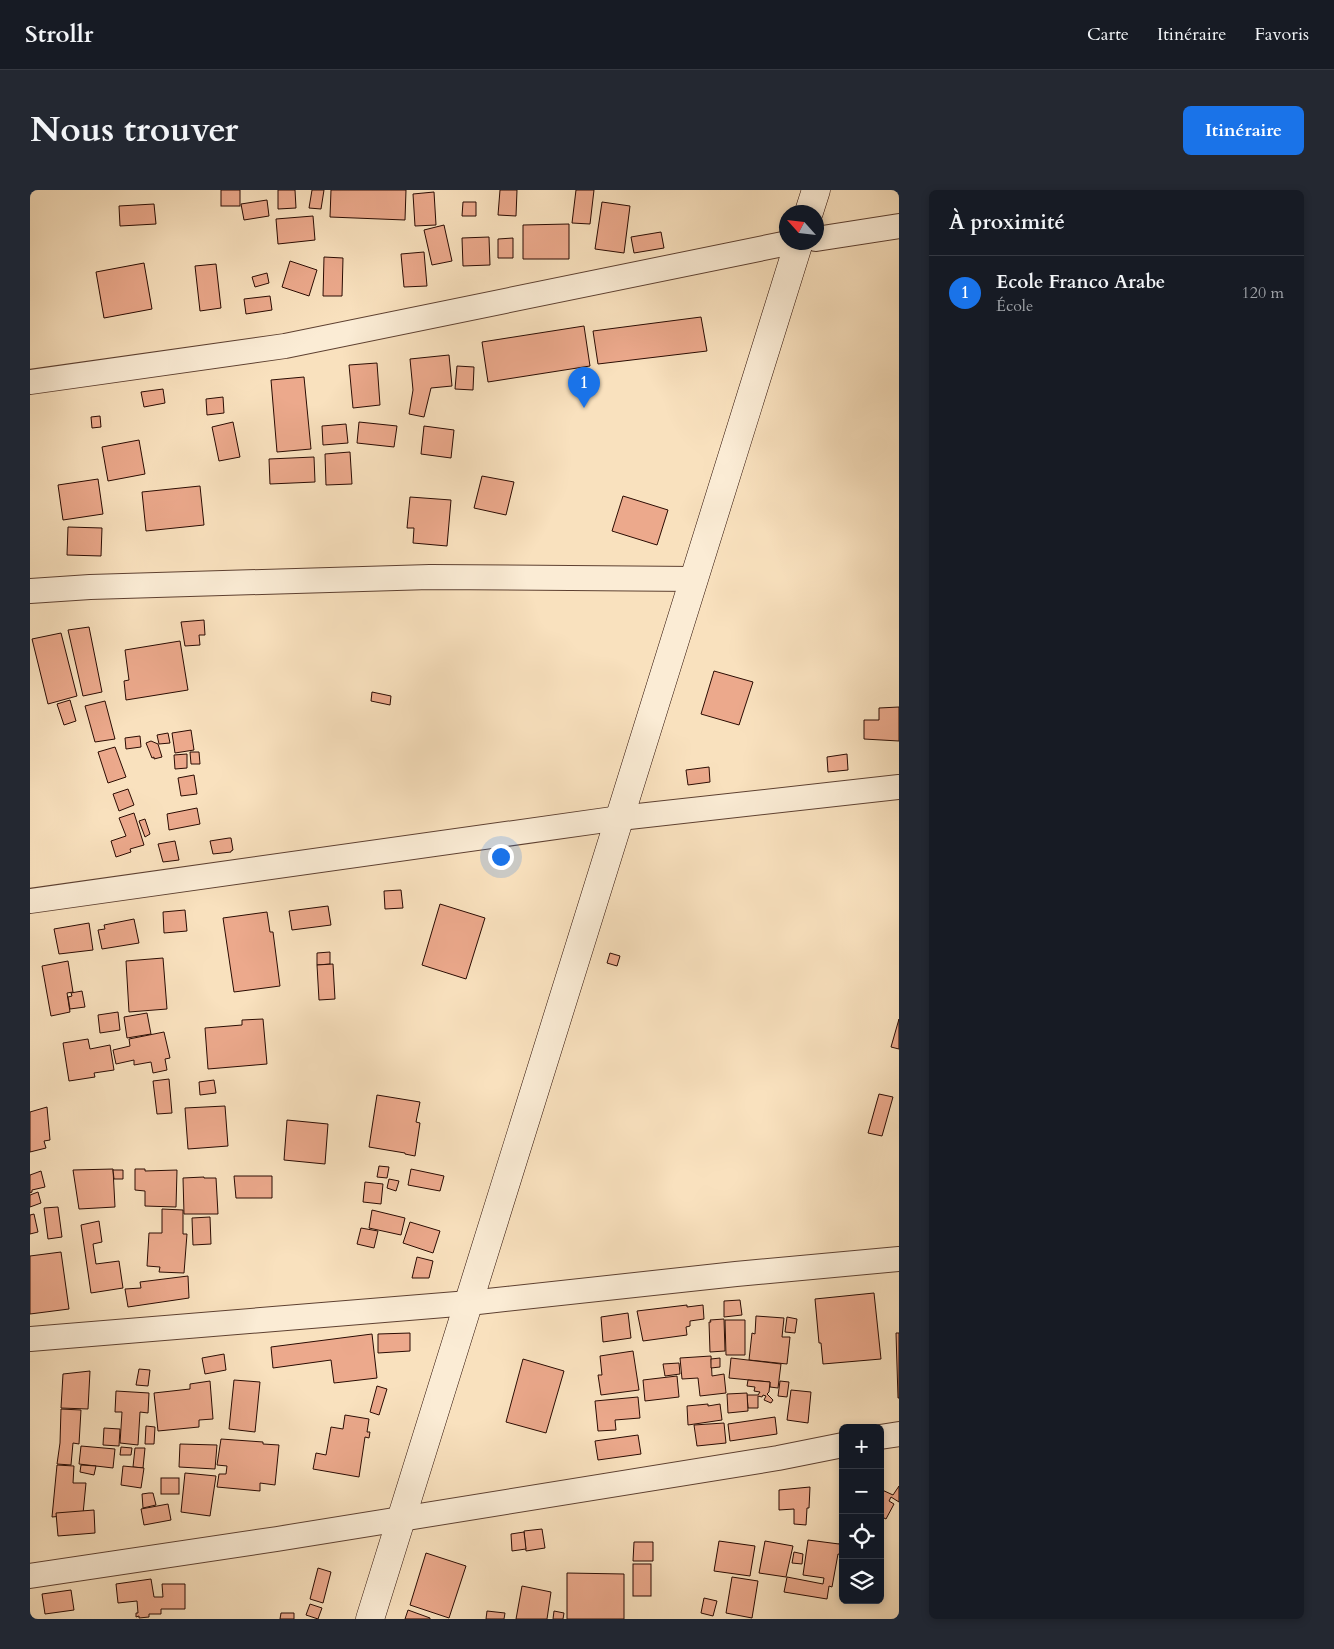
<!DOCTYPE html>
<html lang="fr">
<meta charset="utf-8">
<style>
:root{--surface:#171b24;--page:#242831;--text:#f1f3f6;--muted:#9ea1a6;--line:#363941;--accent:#1a73e8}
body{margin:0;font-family:Cardo,serif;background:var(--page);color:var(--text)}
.controls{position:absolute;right:15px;bottom:15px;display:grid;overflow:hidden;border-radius:8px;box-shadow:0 2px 8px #0003}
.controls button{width:45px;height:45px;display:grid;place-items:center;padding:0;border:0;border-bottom:1px solid var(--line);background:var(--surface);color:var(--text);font:25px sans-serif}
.compass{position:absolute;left:749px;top:15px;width:45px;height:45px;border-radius:50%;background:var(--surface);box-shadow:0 2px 8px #0003;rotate:297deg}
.you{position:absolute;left:470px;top:666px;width:18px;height:18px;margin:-12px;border:4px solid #fff;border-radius:50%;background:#1a73e8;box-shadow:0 0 0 8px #1a73e833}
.badge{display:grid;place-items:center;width:32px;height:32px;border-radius:50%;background:var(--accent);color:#fff;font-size:16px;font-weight:700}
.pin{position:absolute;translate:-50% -41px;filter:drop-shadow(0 1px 2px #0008)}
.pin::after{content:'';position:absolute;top:26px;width:18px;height:15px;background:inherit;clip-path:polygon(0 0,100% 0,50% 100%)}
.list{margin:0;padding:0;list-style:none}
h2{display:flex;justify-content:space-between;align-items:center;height:65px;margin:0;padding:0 20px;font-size:21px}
h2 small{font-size:16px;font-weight:400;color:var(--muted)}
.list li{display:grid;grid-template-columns:32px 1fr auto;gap:15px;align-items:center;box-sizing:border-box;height:75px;padding:0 20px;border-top:1px solid var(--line)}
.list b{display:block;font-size:19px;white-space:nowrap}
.list p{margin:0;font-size:16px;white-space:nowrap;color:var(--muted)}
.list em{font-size:16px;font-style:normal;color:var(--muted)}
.icon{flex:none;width:28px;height:28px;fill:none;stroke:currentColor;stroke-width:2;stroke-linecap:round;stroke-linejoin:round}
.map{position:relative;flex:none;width:869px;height:1429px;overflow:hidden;border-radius:8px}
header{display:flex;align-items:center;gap:30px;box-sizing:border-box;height:70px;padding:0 25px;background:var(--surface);border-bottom:1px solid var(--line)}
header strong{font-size:24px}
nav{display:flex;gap:28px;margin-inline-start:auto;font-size:18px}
.intro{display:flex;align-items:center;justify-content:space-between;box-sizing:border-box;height:120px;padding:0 30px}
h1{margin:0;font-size:35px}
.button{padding:12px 22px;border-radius:8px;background:var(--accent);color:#fff;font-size:18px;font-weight:700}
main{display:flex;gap:30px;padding:0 30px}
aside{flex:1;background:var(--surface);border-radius:8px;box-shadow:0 2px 8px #0003}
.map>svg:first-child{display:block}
.building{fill:#eca98c;stroke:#2a0b02}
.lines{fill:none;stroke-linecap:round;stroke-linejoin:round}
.street-casing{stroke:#5e4031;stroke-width:26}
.secondary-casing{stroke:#2a0b02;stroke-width:29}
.street{stroke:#fbecd5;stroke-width:24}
.secondary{stroke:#fbecd5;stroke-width:28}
</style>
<header>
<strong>Strollr</strong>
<nav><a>Carte</a><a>Itinéraire</a><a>Favoris</a></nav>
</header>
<div class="intro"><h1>Nous trouver</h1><a class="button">Itinéraire</a></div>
<main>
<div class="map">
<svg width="869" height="1429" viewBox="0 0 869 1429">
<rect width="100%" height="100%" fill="#f9e1be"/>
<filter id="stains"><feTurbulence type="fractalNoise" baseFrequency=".004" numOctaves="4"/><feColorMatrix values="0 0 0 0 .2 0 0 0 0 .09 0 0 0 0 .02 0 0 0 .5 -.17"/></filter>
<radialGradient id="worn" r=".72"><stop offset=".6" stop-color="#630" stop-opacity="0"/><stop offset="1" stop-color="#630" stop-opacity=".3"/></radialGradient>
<g class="building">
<rect x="191" y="0" width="19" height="16"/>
<polygon points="248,0 265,0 266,18 248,19"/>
<polygon points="282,0 294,0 291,19 279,18"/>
<polygon points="301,0 376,0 375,30 300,27"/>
<polygon points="470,0 487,0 486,26 468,25"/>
<polygon points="546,0 564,0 560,34 542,33"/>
<polygon points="404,2 406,35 385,36 383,4"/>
<polygon points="237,10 239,26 214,30 211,14"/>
<polygon points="433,12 446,12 446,26 432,26"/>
<polygon points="572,12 600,16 594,63 565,59"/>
<polygon points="124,14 126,34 90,36 89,16"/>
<polygon points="283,26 285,50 248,54 246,29"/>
<polygon points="539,34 539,69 493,69 493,35"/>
<polygon points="414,35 422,71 402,75 394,40"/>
<polygon points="631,42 634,58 604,63 601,47"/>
<polygon points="459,47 460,75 433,76 432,48"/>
<polygon points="483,48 483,68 468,68 468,49"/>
<polygon points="394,62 397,96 374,97 371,64"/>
<polygon points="294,67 313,68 312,106 293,106"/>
<polygon points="260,71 287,80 279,106 252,97"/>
<polygon points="114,73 122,119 74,128 66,82"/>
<polygon points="186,74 191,118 170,121 165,76"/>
<polygon points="237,83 239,93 225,97 222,87"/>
<polygon points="240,106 242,120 216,124 214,109"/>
<polygon points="671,127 677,161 568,174 563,141"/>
<polygon points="554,136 560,176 458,192 452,152"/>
<polygon points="419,165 422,196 401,198 394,227 379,224 383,200 380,169"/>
<polygon points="347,173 350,215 323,218 319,175"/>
<polygon points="427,176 444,177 443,200 425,199"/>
<polygon points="274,187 281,259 247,262 241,190"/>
<polygon points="133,199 135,213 114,217 111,202"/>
<polygon points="193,207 194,223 177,225 176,209"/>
<polygon points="70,226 71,237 62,238 61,227"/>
<polygon points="203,232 210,267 189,271 182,237"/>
<polygon points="329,232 367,236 364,257 327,253"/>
<polygon points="316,234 318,253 293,255 292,236"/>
<polygon points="394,236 424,240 421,268 391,264"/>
<polygon points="109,250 115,284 78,291 72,257"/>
<polygon points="320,262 322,294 296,295 295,264"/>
<polygon points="284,267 285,292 240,294 239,269"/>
<polygon points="452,286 484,292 476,325 444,318"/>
<polygon points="68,289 73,324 33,330 28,295"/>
<polygon points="170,296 174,335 116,341 112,302"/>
<polygon points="593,306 638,320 627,355 582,341"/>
<polygon points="380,307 421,310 417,356 383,353 384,338 377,338"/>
<polygon points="38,337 72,338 71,366 37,365"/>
<polygon points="174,430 175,445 169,445 170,455 155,456 151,432"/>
<polygon points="59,437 72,502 53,506 38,440"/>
<polygon points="31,443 47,506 18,514 2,449"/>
<polygon points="150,451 158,500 96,510 94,491 99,490 95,460"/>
<polygon points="684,481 723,492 709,535 671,524"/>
<polygon points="342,502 361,506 360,515 341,511"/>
<polygon points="40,510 46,531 34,535 27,514"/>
<polygon points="75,511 85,549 65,552 55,516"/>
<polygon points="869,517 869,551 834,549 834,530 849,530 849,518"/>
<polygon points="161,540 164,560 145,563 142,543"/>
<polygon points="138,543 140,553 129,554 127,545"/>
<polygon points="110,546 111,557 96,559 95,548"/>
<polygon points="121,551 128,554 132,567 124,569 124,567 122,568 116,553"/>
<polygon points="85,557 96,587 78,593 68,562"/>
<polygon points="160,562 169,562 170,574 161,574"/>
<polygon points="157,564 157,578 145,579 144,565"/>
<polygon points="817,564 818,580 798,582 797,567"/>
<polygon points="679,577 680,592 658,595 656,580"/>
<polygon points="164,585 167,604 151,606 148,588"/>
<polygon points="98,599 104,615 89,621 83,604"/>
<polygon points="167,618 170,634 139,640 137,624"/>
<polygon points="104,623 114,655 100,659 101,662 86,667 81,651 96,646 89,628"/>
<polygon points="115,629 120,644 115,647 109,631"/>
<polygon points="199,648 201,648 203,660 201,661 201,662 183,664 180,651"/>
<polygon points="145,651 149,670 133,672 128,654"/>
<polygon points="371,700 373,718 355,719 354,701"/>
<polygon points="410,714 455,728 436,789 392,775"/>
<polygon points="298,716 301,735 262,740 259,721"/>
<polygon points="155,720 157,741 134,743 133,722"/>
<polygon points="237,722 240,742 243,742 250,796 204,802 193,728"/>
<polygon points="104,729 109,753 72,759 68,740 75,739 74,735"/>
<polygon points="59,733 63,760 29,764 24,739"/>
<polygon points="300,762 300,774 287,775 287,763"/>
<polygon points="580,763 590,766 587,776 577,773"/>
<polygon points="133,768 137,819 99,822 96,771"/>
<polygon points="38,771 43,802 37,803 40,822 21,826 12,776"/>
<polygon points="303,774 305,809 289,810 287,775"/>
<polygon points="52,801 55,817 40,819 38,807 42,806 41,803"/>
<polygon points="88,822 90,840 70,843 68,825"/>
<polygon points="117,823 121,844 97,848 94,827"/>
<polygon points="233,829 237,874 178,879 175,838 212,835 212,830"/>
<polygon points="869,829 869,859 861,857"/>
<polygon points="134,842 140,868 135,869 137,880 123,883 121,872 104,875 104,870 86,874 83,860 100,856 99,849"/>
<polygon points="58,849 60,859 80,855 84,880 64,883 65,887 39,891 33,853"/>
<polygon points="139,889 142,923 127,924 123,891"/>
<polygon points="184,890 186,903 170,905 169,892"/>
<polygon points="849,904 863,907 852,946 838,943"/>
<polygon points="347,905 390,912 386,932 390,933 385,966 375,964 375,963 339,957"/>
<polygon points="195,916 198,956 158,959 155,918"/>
<polygon points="17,917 20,950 14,951 16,958 0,962 0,922"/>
<polygon points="257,930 298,934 295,974 254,970"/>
<polygon points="349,976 359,977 357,988 347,987"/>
<polygon points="83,979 85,1017 49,1019 43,980"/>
<polygon points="105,979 115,979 115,981 147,980 146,1017 115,1016 115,1001 105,1000"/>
<polygon points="381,979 414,986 410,1001 378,995"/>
<polygon points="83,980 93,980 93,989 84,989"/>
<polygon points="11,981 15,997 2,1000 2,1002 0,1003 0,985"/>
<polygon points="204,986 242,986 242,1008 206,1008"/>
<polygon points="174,987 174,988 186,988 188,1024 154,1024 153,988"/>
<polygon points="359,989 369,991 366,1001 357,998"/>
<polygon points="335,992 353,994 351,1014 333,1012"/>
<polygon points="8,1002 11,1013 0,1017 0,1005"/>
<polygon points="28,1017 32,1047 18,1049 14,1018"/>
<polygon points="132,1019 153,1020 153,1044 157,1044 154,1083 129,1082 130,1077 117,1076 119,1043 132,1043"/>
<polygon points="342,1020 375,1028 371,1045 339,1038"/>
<polygon points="4,1024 8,1042 0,1044 0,1025"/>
<polygon points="180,1027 181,1054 163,1055 162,1028"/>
<polygon points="69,1031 72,1052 63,1054 66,1074 89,1071 93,1098 61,1103 51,1035"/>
<polygon points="380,1032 410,1041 403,1063 373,1053"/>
<polygon points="331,1038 348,1041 344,1058 327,1054"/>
<polygon points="31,1062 39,1119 0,1124 0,1066"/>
<polygon points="387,1067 403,1071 399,1088 382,1088"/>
<polygon points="158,1086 159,1108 98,1117 95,1099 111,1098 110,1092"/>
<polygon points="844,1103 851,1169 793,1174 791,1153 789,1153 785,1109"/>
<polygon points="710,1110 712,1125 694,1127 694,1111"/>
<polygon points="657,1115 657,1117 673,1115 674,1129 660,1131 660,1136 656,1137 657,1145 613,1151 607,1121"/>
<polygon points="598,1123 601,1148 573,1152 571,1127"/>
<polygon points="726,1126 754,1128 752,1147 760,1147 757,1174 719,1170 722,1143 725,1144"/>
<polygon points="757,1127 767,1129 765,1143 755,1142"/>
<polygon points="694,1129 695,1161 680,1162 679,1132 681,1132 680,1130"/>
<polygon points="695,1130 715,1130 715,1165 696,1165"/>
<polygon points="380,1143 380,1161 348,1163 348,1144"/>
<polygon points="866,1143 869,1143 869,1208 868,1208"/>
<polygon points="342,1144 347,1188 304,1193 301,1170 243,1178 241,1157"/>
<polygon points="603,1161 609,1200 571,1205 568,1185 572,1185 570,1166"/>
<polygon points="194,1164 196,1180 175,1184 172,1168"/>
<polygon points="681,1166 682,1186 694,1184 696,1203 670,1206 668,1188 652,1189 650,1168"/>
<polygon points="690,1168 690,1177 681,1178 681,1169"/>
<polygon points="701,1168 751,1174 748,1198 740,1197 740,1192 699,1188"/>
<polygon points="493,1169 534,1181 516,1243 476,1232"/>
<polygon points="649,1173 650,1184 635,1186 633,1174"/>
<polygon points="109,1179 120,1180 118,1196 106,1195"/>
<polygon points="60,1181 58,1219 31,1218 33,1184"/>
<polygon points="647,1186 649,1207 615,1211 613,1190"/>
<polygon points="204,1190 230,1192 225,1242 199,1239"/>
<polygon points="718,1190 740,1192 739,1202 737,1204 743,1210 741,1213 734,1210 736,1206 733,1205 732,1207 728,1206 728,1218 718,1218 717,1205 728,1205 730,1202 724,1201 725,1197 717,1196"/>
<polygon points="180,1191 183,1229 169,1230 169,1237 128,1241 124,1203 160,1199 160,1194"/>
<polygon points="750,1191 759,1192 757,1207 748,1206"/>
<polygon points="347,1196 357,1199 349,1225 340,1222"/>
<polygon points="761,1200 781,1202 778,1233 757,1230"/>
<polygon points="86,1201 119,1203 118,1223 110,1222 108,1255 90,1253 92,1222 85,1222"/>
<polygon points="717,1203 718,1221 698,1223 697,1204"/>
<polygon points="608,1207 610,1228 585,1230 586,1240 568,1241 565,1211"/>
<polygon points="678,1214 678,1216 690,1214 692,1230 658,1235 657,1216"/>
<polygon points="31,1219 51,1220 49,1254 43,1253 41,1275 27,1274 30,1253"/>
<polygon points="315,1225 339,1229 337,1242 340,1242 339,1248 335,1247 329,1287 283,1279 286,1263 296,1265 301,1237 313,1239"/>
<polygon points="745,1227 747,1244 700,1251 698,1234"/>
<polygon points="694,1233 696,1253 667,1256 664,1235"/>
<polygon points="116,1236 125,1237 124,1254 115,1254"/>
<polygon points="74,1238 90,1239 89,1256 73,1255"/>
<polygon points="608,1245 611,1264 568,1270 565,1251"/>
<polygon points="191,1249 233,1252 233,1254 249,1255 245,1295 230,1293 230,1301 187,1297 189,1284 196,1284 197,1276 187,1275"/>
<polygon points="150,1254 187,1255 185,1279 149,1277"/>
<polygon points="51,1256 85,1259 83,1278 49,1274"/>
<polygon points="91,1257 102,1258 101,1265 90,1265"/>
<polygon points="105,1258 115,1258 113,1278 103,1277"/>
<polygon points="27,1275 44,1276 43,1293 56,1293 53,1324 22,1327"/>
<polygon points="51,1275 66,1276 64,1285 50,1282"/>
<polygon points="93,1276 114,1278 111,1298 91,1295"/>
<polygon points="155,1283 186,1286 180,1326 151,1322"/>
<rect x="131" y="1288" width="18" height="16"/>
<polygon points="869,1296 869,1312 861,1307 859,1311 864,1314 856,1329 850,1326 850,1299 863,1305"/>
<polygon points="780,1297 779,1318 777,1318 776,1335 764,1334 764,1319 749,1320 749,1300"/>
<polygon points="119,1303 123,1303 126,1315 113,1318 112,1304"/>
<polygon points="138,1314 141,1330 114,1335 111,1319"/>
<polygon points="64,1320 65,1343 28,1346 26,1323"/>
<polygon points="512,1339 515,1358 496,1361 494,1341"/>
<polygon points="494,1342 496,1359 482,1361 481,1344"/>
<polygon points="778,1350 809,1354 810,1351 813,1352 813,1365 808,1364 802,1397 799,1396 797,1409 754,1402 757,1387 793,1394 794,1388 773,1385"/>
<polygon points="689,1351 725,1356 720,1386 684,1381"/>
<polygon points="735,1351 763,1356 756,1387 729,1383"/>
<polygon points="604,1352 623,1352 623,1371 603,1371"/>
<polygon points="764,1362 773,1364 772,1374 762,1373"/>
<polygon points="396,1363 436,1376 419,1428 380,1415"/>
<rect x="603" y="1374" width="18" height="32"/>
<polygon points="288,1378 301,1382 293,1413 280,1409"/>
<polygon points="537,1383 594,1384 594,1429 537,1429"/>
<polygon points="702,1387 728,1391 722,1428 696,1423"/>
<polygon points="121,1389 124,1407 133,1407 132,1394 155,1394 155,1419 131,1419 131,1424 119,1424 119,1427 109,1428 109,1426 106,1427 106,1423 108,1423 107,1411 88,1413 86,1394"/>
<polygon points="492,1396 521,1402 517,1429 486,1429"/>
<polygon points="41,1400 44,1420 15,1424 12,1404"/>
<polygon points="674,1408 687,1411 683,1426 671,1423"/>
<polygon points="280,1414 292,1418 288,1429 276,1425"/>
<polygon points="378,1420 400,1428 400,1429 375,1429"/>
<polygon points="457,1421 475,1423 474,1429 456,1429"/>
<polygon points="524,1421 534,1423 533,1429 523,1429"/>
<polygon points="251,1423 264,1423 264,1429 250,1429"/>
</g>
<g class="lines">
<defs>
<g id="street">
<polyline points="786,49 869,36"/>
<polyline points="0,192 255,156 763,52"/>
<polyline points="0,401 60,397 400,387 665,389"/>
<polyline points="0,711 590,628 869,597"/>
<polyline points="0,1149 439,1113 706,1084 869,1069"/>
<polyline points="850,1247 869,1244"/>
<polyline points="0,1386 247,1349 748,1268 813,1255"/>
</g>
<g id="secondary">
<polyline points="779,22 786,0"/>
<polyline points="340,1429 769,52"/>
</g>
</defs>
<use href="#street" class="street-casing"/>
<use href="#secondary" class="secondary-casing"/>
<use href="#street" class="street"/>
<use href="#secondary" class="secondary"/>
</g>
<rect width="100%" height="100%" filter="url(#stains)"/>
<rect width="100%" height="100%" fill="url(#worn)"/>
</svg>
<div class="controls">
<button>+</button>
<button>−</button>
<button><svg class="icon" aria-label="locate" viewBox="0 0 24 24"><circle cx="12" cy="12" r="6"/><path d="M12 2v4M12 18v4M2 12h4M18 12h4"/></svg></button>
<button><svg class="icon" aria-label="layers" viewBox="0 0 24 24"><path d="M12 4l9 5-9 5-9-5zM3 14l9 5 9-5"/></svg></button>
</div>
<svg class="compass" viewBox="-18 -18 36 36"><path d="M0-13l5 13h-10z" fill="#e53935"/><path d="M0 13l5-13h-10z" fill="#9ea1a6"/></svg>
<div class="you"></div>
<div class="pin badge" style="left:554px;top:218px">1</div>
</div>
<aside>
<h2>À proximité<small></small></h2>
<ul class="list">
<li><span class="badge">1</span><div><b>Ecole Franco Arabe</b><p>École</p></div><em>120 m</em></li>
</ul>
</aside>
</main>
